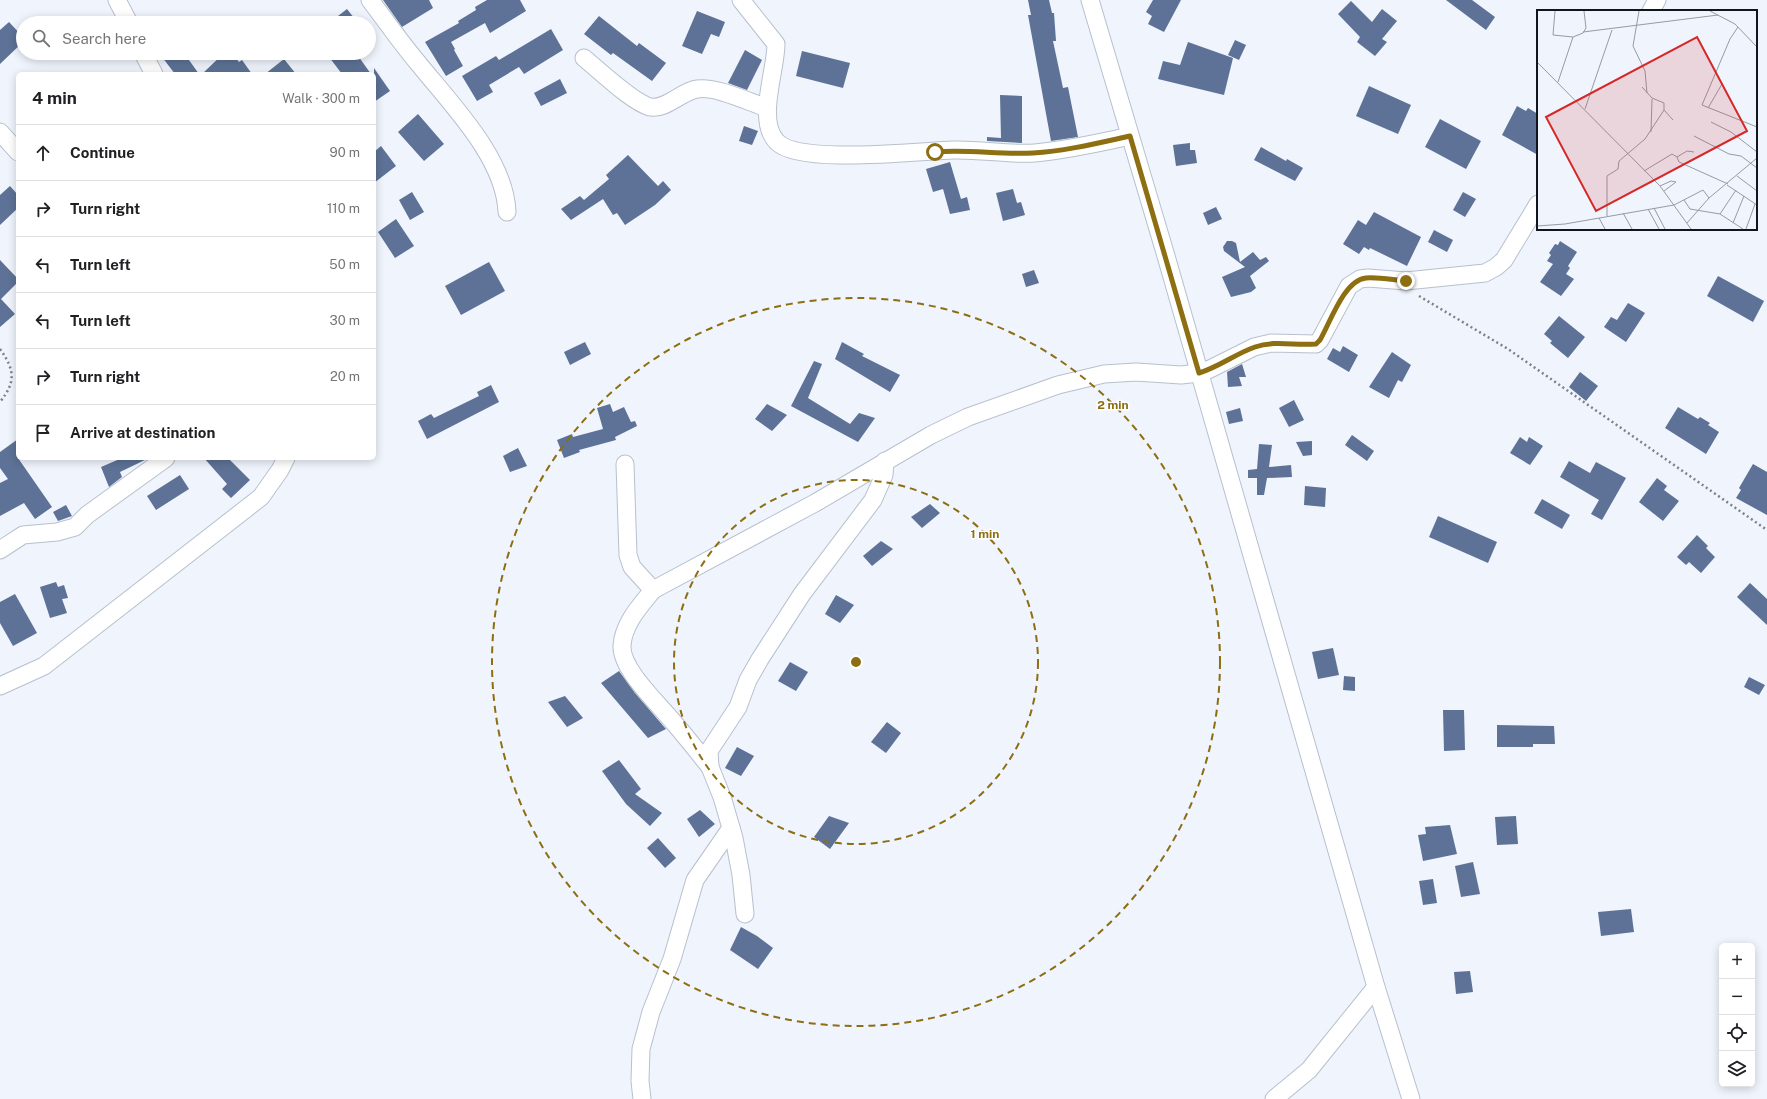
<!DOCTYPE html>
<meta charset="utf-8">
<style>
:root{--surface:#fff;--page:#f6f6f6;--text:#202124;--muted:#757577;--line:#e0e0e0}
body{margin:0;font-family:"Public Sans",sans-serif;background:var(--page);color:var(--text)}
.controls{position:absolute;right:12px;bottom:12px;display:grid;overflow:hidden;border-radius:6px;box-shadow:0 2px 10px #0003}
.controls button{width:36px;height:36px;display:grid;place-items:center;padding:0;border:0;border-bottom:1px solid var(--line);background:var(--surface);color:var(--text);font:20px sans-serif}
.stop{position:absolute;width:12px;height:12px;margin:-9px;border:3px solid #8d6e11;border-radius:50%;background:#fff}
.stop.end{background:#8d6e11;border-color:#fff;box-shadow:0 1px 4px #0008}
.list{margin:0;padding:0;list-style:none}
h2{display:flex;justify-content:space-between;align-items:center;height:52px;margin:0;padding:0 16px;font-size:17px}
h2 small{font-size:13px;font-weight:400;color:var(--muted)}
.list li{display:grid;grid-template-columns:26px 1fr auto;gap:12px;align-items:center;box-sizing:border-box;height:56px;padding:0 16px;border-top:1px solid var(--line)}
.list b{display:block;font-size:15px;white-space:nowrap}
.list em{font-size:13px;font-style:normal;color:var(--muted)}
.icon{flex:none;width:22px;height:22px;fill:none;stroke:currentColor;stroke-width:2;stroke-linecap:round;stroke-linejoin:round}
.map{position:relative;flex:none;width:1767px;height:1099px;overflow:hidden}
.search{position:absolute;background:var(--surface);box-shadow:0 2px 10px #0003;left:16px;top:16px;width:360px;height:44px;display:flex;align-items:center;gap:10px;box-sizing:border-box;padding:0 14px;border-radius:22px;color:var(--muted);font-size:15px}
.panel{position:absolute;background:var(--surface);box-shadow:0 2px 10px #0003;left:16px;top:72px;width:360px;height:388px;border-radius:6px}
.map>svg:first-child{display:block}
.building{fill:#5d7296}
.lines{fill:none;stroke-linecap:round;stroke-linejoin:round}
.minor-casing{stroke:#b8c0ce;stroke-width:19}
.path{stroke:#7d8188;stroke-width:2.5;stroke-dasharray:2 3;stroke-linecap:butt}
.minor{stroke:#fff;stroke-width:17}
.route{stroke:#8d6e11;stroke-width:5}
.ring{fill:none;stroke:#8d6e11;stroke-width:2;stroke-dasharray:7 5}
.inset-road{fill:none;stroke:#979ba2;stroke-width:1}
.view{fill:#d62828;fill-opacity:0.15;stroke:#d62828;stroke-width:2}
.inset-edge{fill:none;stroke:#12151a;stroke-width:2}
.centre{fill:#8d6e11;stroke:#fff;stroke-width:2}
.ring-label{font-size:12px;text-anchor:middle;font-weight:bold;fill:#8d6e11;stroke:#fff;stroke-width:3;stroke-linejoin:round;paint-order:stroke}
</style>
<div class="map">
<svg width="1767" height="1099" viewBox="0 0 1767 1099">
<rect width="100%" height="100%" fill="#eff4fd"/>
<g class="building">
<polygon points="383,0 429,0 433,8 402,27"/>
<polygon points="487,0 520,0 526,11 490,33 485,23 451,42 455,49 454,50 463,66 446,76 425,42 459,23 458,21 476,10 475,7"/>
<polygon points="1028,0 1049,0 1052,13 1054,13 1056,41 1053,41 1063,88 1068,87 1078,137 1051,141 1028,15 1031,15"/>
<polygon points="1153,0 1181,0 1164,32 1148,24 1152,16 1146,12"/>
<polygon points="1446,0 1472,0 1495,17 1486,30"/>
<polygon points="1351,1 1372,22 1382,9 1397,21 1382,39 1387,42 1375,56 1357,42 1360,37 1338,14"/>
<polygon points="347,9 358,23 329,23"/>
<polygon points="697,11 725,22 719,37 711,34 702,54 682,46"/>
<polygon points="599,16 637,46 639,43 666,63 652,81 613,53 611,55 584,34"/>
<polygon points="9,22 23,37 23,42 0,64 0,30"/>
<polygon points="551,29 563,50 524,74 519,67 489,85 493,92 477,101 462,76 496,56 499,60"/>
<polygon points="1235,40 1246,45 1239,60 1228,55"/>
<polygon points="1188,42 1233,58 1224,95 1158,79 1163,61 1180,65"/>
<polygon points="745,50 762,60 747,90 728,83"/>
<polygon points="802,51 850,63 843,88 796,76"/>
<polygon points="159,53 184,53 199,74 175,74"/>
<polygon points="224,53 232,53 239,62 242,60 252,74 202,74"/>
<polygon points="326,53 356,53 371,74 349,74 347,72 342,74"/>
<polygon points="284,59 296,74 265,74"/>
<polygon points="374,68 390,91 374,102"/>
<polygon points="560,79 567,93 541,106 534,93"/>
<polygon points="1369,86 1411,105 1398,134 1356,116"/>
<polygon points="1000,95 1022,96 1022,143 987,141 987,137 1001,138"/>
<polygon points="1517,106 1526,111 1528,108 1538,114 1538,155 1502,135"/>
<polygon points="418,114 444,144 424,161 398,132"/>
<polygon points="1440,119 1481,141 1466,169 1425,147"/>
<polygon points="744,126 758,131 752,145 739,141"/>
<polygon points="1190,143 1190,150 1195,150 1197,163 1176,166 1173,145"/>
<polygon points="381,146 396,166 374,183 374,152"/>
<polygon points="1261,147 1286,161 1287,159 1303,168 1295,181 1254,160"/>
<polygon points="628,155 658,186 663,181 671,190 655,205 625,225 617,213 613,215 603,199 571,220 561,209 580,196 584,200 609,179 606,175"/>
<polygon points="950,162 961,199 967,197 970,210 950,214 943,189 933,192 926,169"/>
<polygon points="10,186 18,195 18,208 0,225 0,195"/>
<polygon points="1013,189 1017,203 1021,202 1025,215 1003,221 996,193"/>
<polygon points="412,192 424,212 410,220 399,200"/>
<polygon points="1463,192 1476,199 1465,217 1453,210"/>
<polygon points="1216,207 1222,219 1208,225 1203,213"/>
<polygon points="1374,212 1421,237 1407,266 1370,248 1369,250 1364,247 1359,254 1343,244 1358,220 1366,225"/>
<polygon points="396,219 414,246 395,258 378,232"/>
<polygon points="1434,230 1453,240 1447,252 1428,242"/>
<polygon points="1227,241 1232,241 1236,243 1240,262 1253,252 1260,260 1266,257 1269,261 1250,276 1256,288 1251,292 1231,297 1222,277 1245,267 1224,251 1223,247"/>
<polygon points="1560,241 1577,252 1568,266 1570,268 1566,274 1574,279 1561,296 1540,282 1553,264 1547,261 1551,255 1549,253 1555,244 1558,245"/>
<polygon points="0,260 18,279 18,282 1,299 15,314 0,327"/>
<polygon points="489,262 505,291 461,315 445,286"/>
<polygon points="1034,270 1039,283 1026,287 1022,274"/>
<polygon points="1718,276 1764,301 1753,322 1707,296"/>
<polygon points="1628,303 1645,313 1626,342 1604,327 1611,317 1617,320"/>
<polygon points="1559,316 1585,337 1568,358 1550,343 1552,341 1544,334"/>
<polygon points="585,342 591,354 570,365 564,352"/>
<polygon points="842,342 864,354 862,356 900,375 890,392 835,359"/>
<polygon points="1343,346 1358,355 1349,372 1327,359 1333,348 1340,352"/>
<polygon points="1392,352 1411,365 1402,382 1398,380 1389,398 1369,387"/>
<polygon points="814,361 822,364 808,398 850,424 859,413 875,418 858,442 791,406"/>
<polygon points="1242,364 1246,377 1239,377 1242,386 1228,387 1227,372"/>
<polygon points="1580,372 1598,386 1586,401 1569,387"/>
<polygon points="491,385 499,402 427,439 418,421 431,414 434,418 479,396 477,392"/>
<polygon points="1294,400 1304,420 1289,427 1279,408"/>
<polygon points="610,404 613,412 624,407 631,422 635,421 637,426 615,437 616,440 579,450 580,452 564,458 557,440 572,434 573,437 603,429 597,408"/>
<polygon points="767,404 787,415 772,431 755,419"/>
<polygon points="1678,407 1698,419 1700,417 1710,423 1708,425 1719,432 1706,454 1665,428"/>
<polygon points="1240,408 1243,421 1229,424 1226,412"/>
<polygon points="1352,435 1374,451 1367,461 1345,445"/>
<polygon points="1520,437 1527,442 1529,437 1543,446 1530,465 1510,453"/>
<polygon points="18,439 18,458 52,507 35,519 24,503 0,516 0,483 8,479 0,468 0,452"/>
<polygon points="1312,441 1312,455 1303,456 1296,442"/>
<polygon points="1259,444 1272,445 1269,467 1291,465 1292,477 1267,478 1264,495 1257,495 1257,478 1248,478 1248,470 1257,469"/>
<polygon points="518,448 527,466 510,472 503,456"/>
<polygon points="122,458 149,458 120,472 122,477 109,487 101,467"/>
<polygon points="204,458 228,458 250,480 231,498 222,489 227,484"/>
<polygon points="1569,461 1590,473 1596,462 1626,478 1602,520 1591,514 1599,500 1560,477"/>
<polygon points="1753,464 1767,472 1767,515 1736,498 1741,490 1739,488"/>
<polygon points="180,475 189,489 156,510 147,496"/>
<polygon points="1657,478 1667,486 1664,490 1679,501 1663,521 1639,502"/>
<polygon points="1305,486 1326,488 1325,507 1304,505"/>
<polygon points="1542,499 1570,515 1562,529 1534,513"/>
<polygon points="930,504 940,513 922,528 911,517"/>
<polygon points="66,505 72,516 58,521 53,512"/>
<polygon points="1438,516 1497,542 1488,563 1429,537"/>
<polygon points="1697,535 1708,546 1706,548 1715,557 1701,573 1689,562 1686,565 1677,557"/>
<polygon points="881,541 893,549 872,566 863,556"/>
<polygon points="56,582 58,587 64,585 68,598 62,599 67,613 50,618 40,587"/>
<polygon points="1750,583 1767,599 1767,625 1737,597"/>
<polygon points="15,594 37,633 13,646 0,623 0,602"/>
<polygon points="836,595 854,605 840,623 825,614"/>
<polygon points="1333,648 1339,675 1318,679 1312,652"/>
<polygon points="790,662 808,672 796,691 778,681"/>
<polygon points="619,671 635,693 666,729 648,738 601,683"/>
<polygon points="1344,676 1355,677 1355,691 1343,690"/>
<polygon points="1749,677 1765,685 1759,695 1744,687"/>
<polygon points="565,696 583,718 567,727 548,702"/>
<polygon points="1443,710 1464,710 1465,750 1444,751"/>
<polygon points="887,722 901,733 886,753 871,742"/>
<polygon points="1497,725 1554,726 1555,744 1533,744 1533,747 1497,747"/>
<polygon points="737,747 754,756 741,776 725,768"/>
<polygon points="619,760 641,789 635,794 662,813 650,826 626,804 602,771"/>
<polygon points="700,810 715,824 699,837 687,819"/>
<polygon points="829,816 849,823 830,849 814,837"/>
<polygon points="1516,816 1518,844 1497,845 1495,817"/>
<polygon points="1450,825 1457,854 1423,861 1418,835 1426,834 1425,827"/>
<polygon points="658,838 676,858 665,868 647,848"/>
<polygon points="1473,862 1480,894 1461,897 1455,866"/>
<polygon points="1433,879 1437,903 1423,905 1419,881"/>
<polygon points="1631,909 1634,932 1601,936 1598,912"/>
<polygon points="741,927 757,936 773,948 758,969 730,950"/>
<polygon points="1470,971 1473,992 1456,994 1454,972"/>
</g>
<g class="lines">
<defs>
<g id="minor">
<polyline points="117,0 129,23"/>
<path d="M370 0C386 21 401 43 418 63 451 104 505 158 507 212"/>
<path d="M741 0 776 44C776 71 756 121 777 142 799 165 919 151 953 150 980 149 1008 155 1035 153 1067 150 1099 143 1130 136"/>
<polyline points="1090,0 1166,256 1376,987 1411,1099"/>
<polyline points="1651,11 1657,0"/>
<polyline points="143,53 154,74"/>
<path d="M584 58C600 71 632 102 650 107 666 110 682 91 697 89 716 86 749 102 767 108"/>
<polyline points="0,132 18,152"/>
<polyline points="625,464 628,555 632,567 653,590"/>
<polyline points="0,550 23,535 57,532 75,527 87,515 166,458"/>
<polyline points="0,686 44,666 261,497 280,470 286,458"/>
<path d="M710 767C698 752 687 738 675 724 660 705 621 670 622 646 623 624 640 606 653 590L815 503 931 435 968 417 1058 385 1104 374 1136 372 1181 375 1199 373 1210 369 1254 347 1271 343 1316 344 1320 340 1349 286 1360 279 1368 278 1406 281 1485 273 1496 267 1504 260 1538 204"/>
<polyline points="745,914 741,875 734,838 722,797 710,767 709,751 738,707 748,680 760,659 802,594 873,500 884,475 885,461"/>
<polyline points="642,1099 640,1081 641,1049 651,1012 672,959 695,880 731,828"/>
<polyline points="1274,1099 1309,1070 1376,987"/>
</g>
</defs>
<use href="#minor" class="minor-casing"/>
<g class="path">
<polyline points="1419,296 1508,349 1767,530"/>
<path d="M0 349C15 370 16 382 0 402"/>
</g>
<use href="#minor" class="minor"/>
</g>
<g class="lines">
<path class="route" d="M935 152C968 149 1000 155 1033 153 1066 151 1098 143 1130 136L1199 373C1219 367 1235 354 1255 347 1275 340 1295 346 1316 344L1320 340C1330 323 1344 280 1366 278 1379 277 1393 280 1406 281"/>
</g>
<g class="ring">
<circle cx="856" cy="662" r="182"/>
<circle cx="856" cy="662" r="364"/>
</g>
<g transform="translate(1537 10)">
<rect width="220" height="220" fill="#eff4fd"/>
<path class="inset-road" d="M18 1 16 25 36 27M102 1 96 36 108 61 110 83M173 1 198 14 220 37M201 17 193 29 165 95 220 117M46 22 181 5M0 52 123 176 154 219M21 72 36 27 46 23 49 18 47 1M171 98 185 74M48 99 75 20M127 100 136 110M174 112 194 122 220 142M114 122 115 89M157 126 192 144 204 146 220 158M140 147 142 152 191 174M107 161 135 144 140 147 150 141 157 142M200 166 220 181M190 175 220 195M123 176 134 171 139 172M127 181 139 172M147 190 153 199 183 204 206 219M117 198 128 219M111 199 122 219M86 203 95 219M183 204 199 180M70 206V166L81 159 82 151 108 129 127 100V93L115 88 105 77M62 208 68 219M150 213 172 188 220 148M196 213 207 186M0 216 28 214 137 195 166 180 172 188M209 219 218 194"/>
<path class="view" d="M160 27 210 121 59 201 9 107Z"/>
<rect width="220" height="220" class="inset-edge"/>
</g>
<circle cx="856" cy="662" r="6" class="centre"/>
<g class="ring-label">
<text x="1113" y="409">2 min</text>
<text x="985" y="538">1 min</text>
</g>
</svg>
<div class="controls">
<button>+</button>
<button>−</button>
<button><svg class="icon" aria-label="locate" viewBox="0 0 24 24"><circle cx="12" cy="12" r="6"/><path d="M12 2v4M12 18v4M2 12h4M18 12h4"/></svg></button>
<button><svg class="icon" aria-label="layers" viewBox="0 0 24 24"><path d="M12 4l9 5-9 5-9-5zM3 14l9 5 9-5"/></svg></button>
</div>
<div class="stop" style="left:935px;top:152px"></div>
<div class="stop end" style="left:1406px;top:281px"></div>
<div class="search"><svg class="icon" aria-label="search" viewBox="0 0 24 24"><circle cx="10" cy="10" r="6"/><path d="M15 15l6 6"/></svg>Search here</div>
<section class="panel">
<h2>4 min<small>Walk · 300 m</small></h2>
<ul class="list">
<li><svg class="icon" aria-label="ahead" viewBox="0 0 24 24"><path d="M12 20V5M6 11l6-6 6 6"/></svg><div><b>Continue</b></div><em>90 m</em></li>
<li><svg class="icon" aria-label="right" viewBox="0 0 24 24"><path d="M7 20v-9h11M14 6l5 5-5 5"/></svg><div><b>Turn right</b></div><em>110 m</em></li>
<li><svg class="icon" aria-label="left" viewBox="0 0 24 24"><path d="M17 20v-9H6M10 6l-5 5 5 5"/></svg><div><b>Turn left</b></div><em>50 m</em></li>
<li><svg class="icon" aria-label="left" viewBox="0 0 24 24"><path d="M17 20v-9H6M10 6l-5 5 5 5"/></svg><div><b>Turn left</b></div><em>30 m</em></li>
<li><svg class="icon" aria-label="right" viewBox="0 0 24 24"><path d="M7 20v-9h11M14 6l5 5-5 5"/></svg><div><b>Turn right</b></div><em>20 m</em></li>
<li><svg class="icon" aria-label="arrive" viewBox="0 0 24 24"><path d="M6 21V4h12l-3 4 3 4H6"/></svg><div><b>Arrive at destination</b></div></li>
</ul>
</section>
</div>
